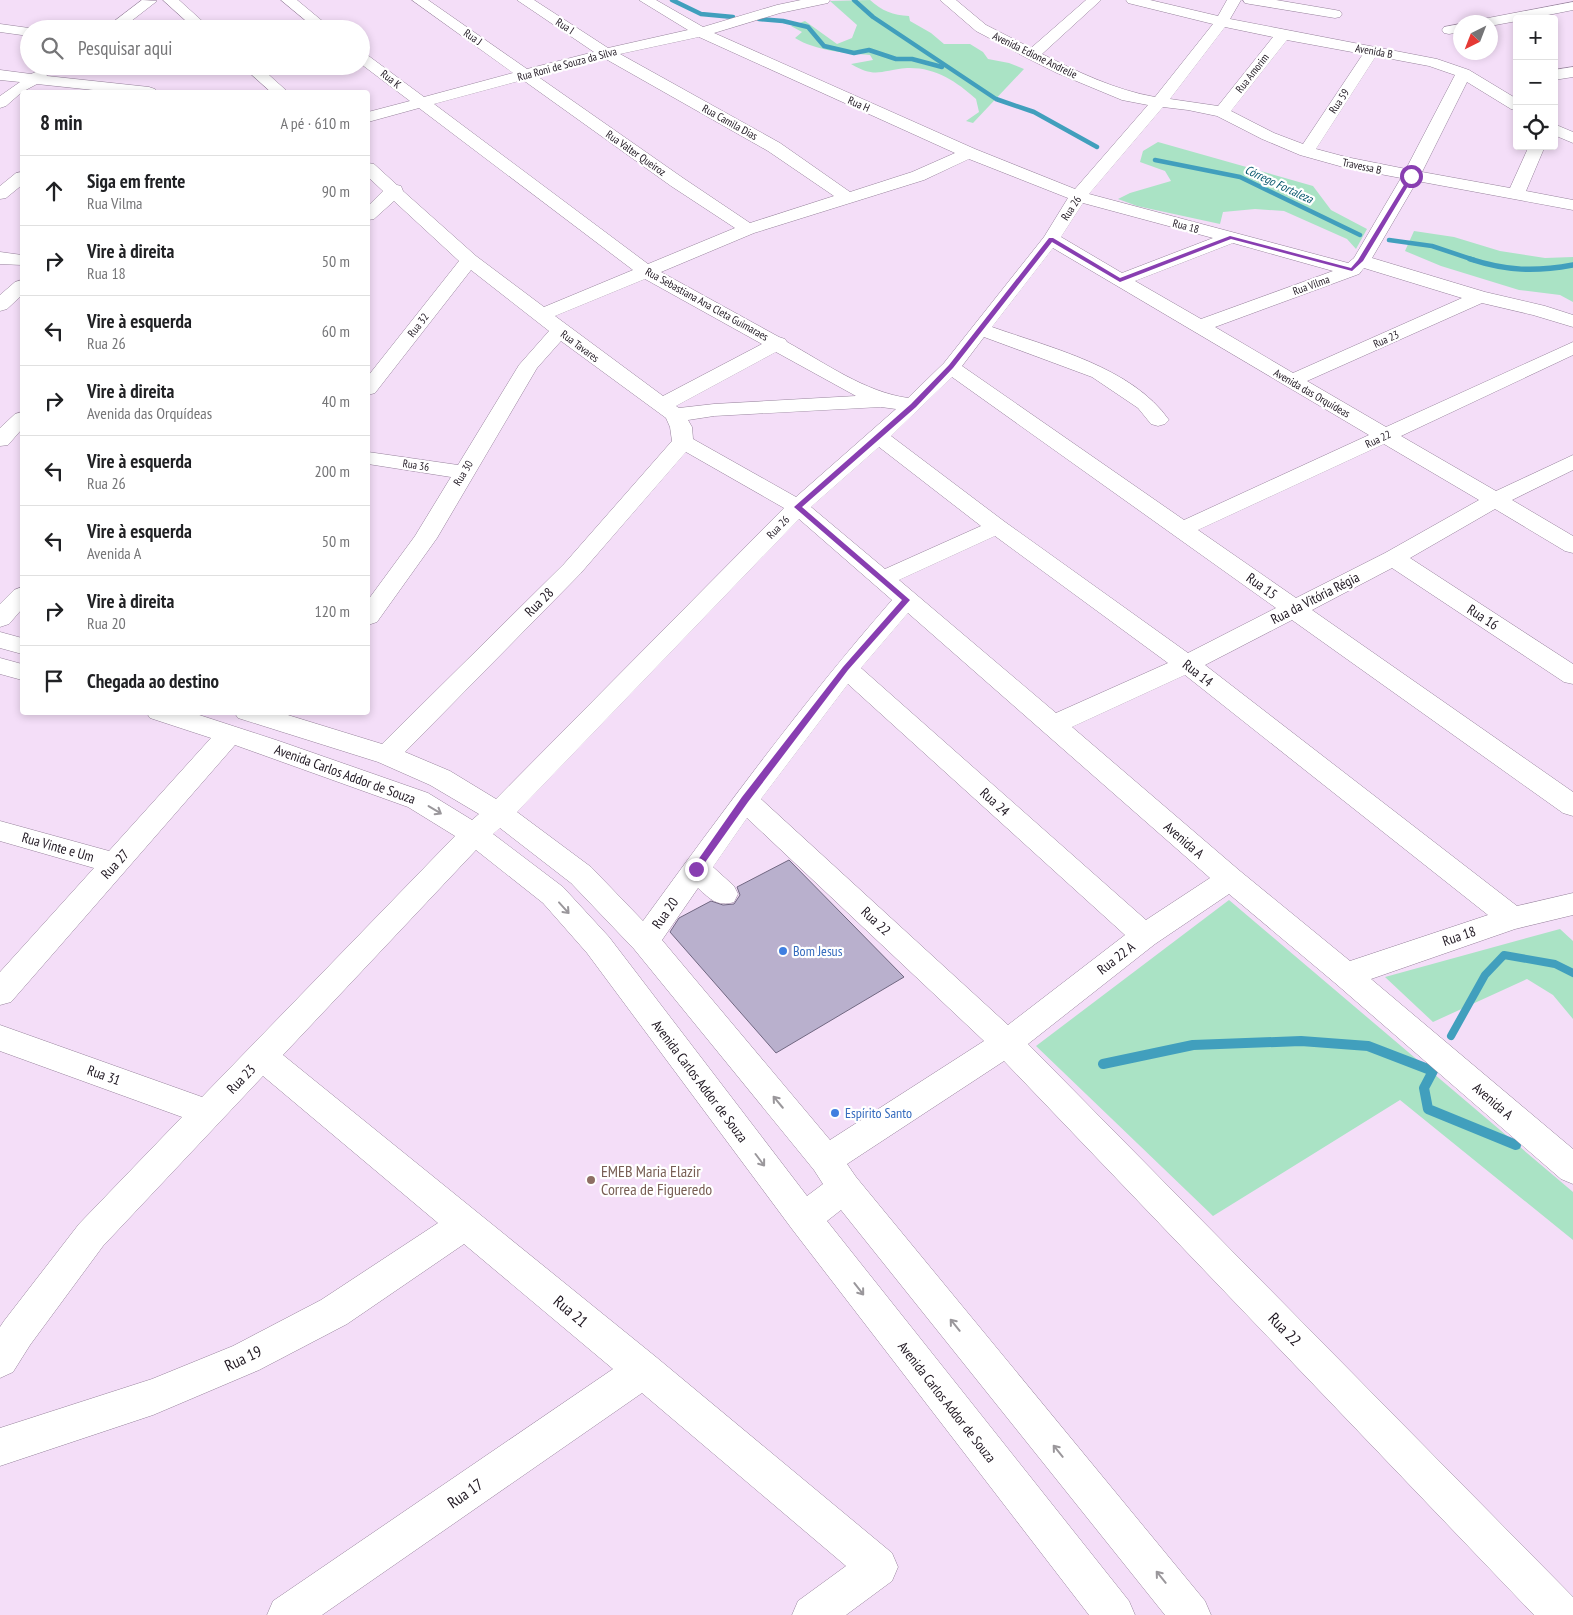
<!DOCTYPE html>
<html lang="pt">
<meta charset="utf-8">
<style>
:root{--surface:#fff;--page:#f6f6f6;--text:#202124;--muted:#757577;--line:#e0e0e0}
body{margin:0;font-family:"PT Sans Narrow",sans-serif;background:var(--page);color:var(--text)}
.controls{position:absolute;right:15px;top:15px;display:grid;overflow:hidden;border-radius:5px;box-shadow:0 2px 8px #0003}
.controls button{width:45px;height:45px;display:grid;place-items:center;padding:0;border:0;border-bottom:1px solid var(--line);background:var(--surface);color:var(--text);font:25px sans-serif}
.compass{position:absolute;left:1453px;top:15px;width:45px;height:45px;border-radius:50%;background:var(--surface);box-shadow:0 2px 8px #0003;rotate:222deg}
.stop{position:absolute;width:15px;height:15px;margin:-11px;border:4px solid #883eb1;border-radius:50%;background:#fff}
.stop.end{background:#883eb1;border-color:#fff;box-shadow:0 1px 5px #0008}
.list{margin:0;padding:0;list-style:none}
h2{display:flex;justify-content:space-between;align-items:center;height:65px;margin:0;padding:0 20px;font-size:21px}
h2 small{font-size:16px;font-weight:400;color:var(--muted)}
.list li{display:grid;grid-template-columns:32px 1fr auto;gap:15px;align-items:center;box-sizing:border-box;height:70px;padding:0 20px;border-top:1px solid var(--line)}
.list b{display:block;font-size:19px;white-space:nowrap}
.list p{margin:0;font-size:16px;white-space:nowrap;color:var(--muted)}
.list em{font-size:16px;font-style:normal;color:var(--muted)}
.icon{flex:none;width:28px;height:28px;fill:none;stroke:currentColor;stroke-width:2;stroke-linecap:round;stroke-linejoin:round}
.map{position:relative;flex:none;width:1573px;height:1615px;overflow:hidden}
.search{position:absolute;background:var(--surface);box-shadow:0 2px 8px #0003;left:20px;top:20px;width:350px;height:55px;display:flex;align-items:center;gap:12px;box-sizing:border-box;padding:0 18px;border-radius:28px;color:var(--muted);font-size:19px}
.panel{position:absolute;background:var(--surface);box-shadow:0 2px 8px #0003;left:20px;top:90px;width:350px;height:625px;border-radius:5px}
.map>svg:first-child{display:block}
.green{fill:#aae3c5}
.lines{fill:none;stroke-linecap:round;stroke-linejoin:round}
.stream-far3{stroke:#419fbd;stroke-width:4.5}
.stream-far2{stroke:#419fbd;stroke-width:5.5}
.stream-far1{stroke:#419fbd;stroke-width:8}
.stream{stroke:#419fbd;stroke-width:10}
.building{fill:#b9b0cd;stroke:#706781}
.minor-casing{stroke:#97839c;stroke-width:1}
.minor{fill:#fff;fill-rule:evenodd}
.oneway{stroke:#9a979b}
.route{fill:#883eb1}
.shop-dot{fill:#3f7fe0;stroke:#fff;stroke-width:2}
.education-dot{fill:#8d6e63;stroke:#fff;stroke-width:2}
.labels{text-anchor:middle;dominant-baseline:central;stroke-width:4.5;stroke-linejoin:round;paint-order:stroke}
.far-street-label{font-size:11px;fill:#1f1721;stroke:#fff}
.far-water-label{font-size:12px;font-style:italic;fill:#09586e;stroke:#fff}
.street-label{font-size:14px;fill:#1f1721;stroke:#fff}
.shop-label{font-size:14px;fill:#366cbe;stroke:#fff;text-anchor:start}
.near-education-label{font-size:16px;fill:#785e54;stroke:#fff;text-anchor:start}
.near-street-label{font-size:16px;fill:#1f1721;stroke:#fff}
</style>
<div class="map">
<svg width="1573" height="1615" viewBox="0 0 1573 1615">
<rect width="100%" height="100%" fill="#f4def8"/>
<g class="green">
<path d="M870 0C882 11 893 15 909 16L910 21 931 33 944 44H970L983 52 988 59 1009 63 1024 69 973 123 966 121 979 112 976 99C956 81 935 67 907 68 881 70 876 79 851 64L873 60 870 55C846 53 816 51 795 38L802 32 791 26 805 21 837 44 852 38 857 25 830 1Z"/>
<polygon points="1158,142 1313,186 1331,210 1367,229 1356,249 1347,239 1284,211 1255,209 1223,212 1220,224 1137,206 1118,199 1130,193 1171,181 1165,171 1140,162 1143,151"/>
<polygon points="1414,231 1454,237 1500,251 1545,258 1573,257 1573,302 1560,295 1519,290 1441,266 1405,251"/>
<polygon points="1229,900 1573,1192 1573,1240 1400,1100 1213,1216 1036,1046"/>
<polygon points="1560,929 1573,941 1573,1019 1553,995 1527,979 1433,1022 1385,977"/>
</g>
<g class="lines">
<g class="stream-far3">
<polyline points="672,0 701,14 733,17"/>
<polyline points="854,0 873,17 996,99 1034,112 1097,147"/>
<polyline points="759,19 783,21 808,27 824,46 854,53 869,50 896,59 912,59 942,67"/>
<polyline points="1155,160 1240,177 1360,235"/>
<polyline points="1389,240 1432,246 1474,260"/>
</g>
<path class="stream-far2" d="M1470 259C1507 271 1535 272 1573 265"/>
<polyline class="stream-far1" points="1451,1036 1485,975 1504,955 1555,964 1573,973"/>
<polyline class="stream" points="1103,1064 1193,1045 1301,1041 1368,1046 1433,1071 1424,1088 1428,1109 1516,1145"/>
</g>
<polygon class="building" points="789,860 904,977 776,1053 670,932 679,918 711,901 723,905 734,904 740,895 737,887"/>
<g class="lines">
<defs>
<g id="minor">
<polygon points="142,0 157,1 121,29 104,29"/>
<polygon points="163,0 179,0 211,29 195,29"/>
<polygon points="281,0 297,0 332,29 316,29"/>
<path d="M412 0H428L527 69 594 52 517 0H534L608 48 688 30 639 0H656L703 27 777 5 801 0H830L828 3 780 13 714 33 975 149 1075 189 1148 105 1122 100 1057 73 1027 58 976 31 940 0H956L986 25 1031 48 1086 0H1101L1042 54C1078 72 1115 90 1155 97L1213 24 1128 3 1126 0H1150L1218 16 1227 0H1241L1230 19 1437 59 1469 70 1517 99V111L1511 109 1467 82 1422 172 1510 188 1529 146H1545L1526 191 1573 200V210L1417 181 1372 258 1485 292 1545 306 1573 315V327L1533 315 1482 303 1307 381 1386 427 1573 342V355L1401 436 1496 491 1573 455V470L1512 500 1573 536V553L1565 551 1495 509 1410 558 1573 664V684L1564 682 1392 568 1312 610 1573 792V816L1563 813 1292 620 1205 665 1517 906 1573 893V915L1515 929 1371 979 1573 1149V1184L1561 1179 1335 983 1229 894 1155 944 1028 1044 1573 1597V1615H1534L1004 1061 847 1164 856 1177 1205 1601 1211 1615H1165L841 1210 827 1221 1129 1601 1135 1615H1089L792 1229 587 953 543 903 476 850 283 1055 656 1357 892 1553 898 1567 892 1581 846 1615H792L798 1601 846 1566 642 1393 322 1615H267L273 1601 613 1369 464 1244 347 1324 259 1370 153 1415 0 1466V1428L152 1379 233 1346 321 1300 438 1223 263 1076 103 1246 30 1345 13 1372 0 1378V1327L4 1321 79 1224 182 1117 0 1051V1025L202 1097 455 836 408 807 235 745 11 1002 0 1005V972L94 868 0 841V821L109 851 211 738 150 718 146 712H190L279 741 428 793 472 820 479 814 430 785 378 762 238 718 234 712H278L382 744 564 564 672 441 670 427 666 418 561 341 537 368 437 538 377 622 368 625V600L415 536 451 477 368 464V452L458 465 519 365 549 331 471 270 375 393 368 395V376L459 261 394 201 374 219 368 220V206L383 191 368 177V163L374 164 397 185 401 186 403 191 476 256 544 307 633 270 419 108 368 122V112L410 101 361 64V53L366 54 424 97 513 73ZM1225 27 1273 37 1218 106 1170 99ZM699 37 955 153 912 172 850 192 780 143 620 54ZM1287 40 1363 54 1303 144 1274 133 1231 111ZM1376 56 1429 66 1455 75 1406 169 1346 157 1316 149ZM604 58 768 151 834 196 750 223 683 178 537 76ZM523 80 671 186 735 228 648 264 434 104ZM1163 107 1188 110 1217 116 1262 139 1300 155 1343 167 1401 178 1354 258 1348 263 1089 194ZM969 159 1068 198 1044 237 944 363 908 398C865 392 825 363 787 342L785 339 779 337 661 272 754 233 924 180ZM1083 203 1213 238 1122 273 1061 237ZM1233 243 1333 271 1201 319 1135 281ZM1053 248 1369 435 1184 520 962 366 984 337 1092 377 1138 408 1151 424 1158 426 1165 424 1169 420C1132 367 1051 348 992 327ZM1364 268 1462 298 1293 373 1215 327 1359 274ZM645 279 762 344 663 396 555 316ZM776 352 856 396 714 404 679 408 676 406ZM952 377 1276 608 1188 653 1005 522 891 436ZM881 407 896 409 796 497 693 439 692 427 688 420 714 416ZM1384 444 1479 500 1385 553 1296 598 1198 530ZM879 447 981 526 885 569 811 507ZM686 452 784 508 496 799 450 771 405 752 580 574ZM799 519 892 600C803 702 723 811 643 921L591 867 517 812ZM995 536 1168 663 1056 713 899 580ZM908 613 1210 878 1146 920 861 668ZM1185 675 1488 915 1350 961 1240 871 1072 727ZM848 684 1125 935 1008 1025 761 799ZM747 818 984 1041 830 1140 662 940 698 888C710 899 717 907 734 902L738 894 734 886 713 867ZM500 828 571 883 634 949 814 1170 823 1184 807 1196 609 937 563 887 493 834Z"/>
<polygon points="1243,0 1276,0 1335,10 1340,11 1342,14 1340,17 1335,18 1250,4 1245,3"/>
<polygon points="1573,2 1573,10 1528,19 1517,19 1517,21 1490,26 1490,22 1481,22 1483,19 1488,18"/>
<polygon points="0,24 29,28 34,29 29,29 29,36 0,32"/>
<polygon points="1460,24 1460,32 1449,34 1444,33 1442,30 1444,27"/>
<polygon points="242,66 259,66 288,92 271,92"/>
<polygon points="1573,67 1573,77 1554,80 1554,70"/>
<polygon points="0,70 31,74 40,70 45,72 47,76 149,87 155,89 157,92 112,92 37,84 22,92 6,106 0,108 0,96 20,82 0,80"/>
<polygon points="1554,124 1573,132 1573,143 1554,135"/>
<polygon points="22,172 22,185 6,198 0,199 0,186 16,173"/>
<polygon points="0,252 22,255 22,265 0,264"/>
<polygon points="22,280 22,295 7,309 0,311 0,295 15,282"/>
<polygon points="22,412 22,429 8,445 0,446 0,428 15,414"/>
<polygon points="22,587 22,609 9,624 0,627 0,604 14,590"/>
<polygon points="0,632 22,638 22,654 0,648"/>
<polygon points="0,658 22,664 22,680 0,674"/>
</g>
</defs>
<use href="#minor" class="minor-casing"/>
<use href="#minor" class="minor"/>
</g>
<defs><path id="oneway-shaft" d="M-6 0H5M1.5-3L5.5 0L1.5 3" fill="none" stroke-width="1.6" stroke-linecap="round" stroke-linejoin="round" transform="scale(1.25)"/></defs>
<g class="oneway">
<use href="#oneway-shaft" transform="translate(435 810) rotate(31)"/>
<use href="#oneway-shaft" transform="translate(564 908) rotate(48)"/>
<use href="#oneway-shaft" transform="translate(778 1102) rotate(-130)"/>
<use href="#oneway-shaft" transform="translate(760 1160) rotate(53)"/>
<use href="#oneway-shaft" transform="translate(859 1289) rotate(52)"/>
<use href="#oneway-shaft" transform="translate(955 1325) rotate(-129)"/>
<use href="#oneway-shaft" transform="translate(1058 1451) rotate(-129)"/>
<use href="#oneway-shaft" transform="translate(1161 1577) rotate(-129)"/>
</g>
<polygon class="route" points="1410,175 1414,176 1363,261 1352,271 1231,239 1120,282 1052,242 953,368 916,407 802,507 910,600 848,670 748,802 699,871 693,871 693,867 742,797 843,667 902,600 794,507 911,404 949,365 1049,238 1053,238 1120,278 1230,236 1351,268 1358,260"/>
<g class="shop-dot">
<circle cx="783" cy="951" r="5"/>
<circle cx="835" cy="1113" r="5"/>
</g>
<circle class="education-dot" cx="591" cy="1180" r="5"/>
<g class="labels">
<g class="far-street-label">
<text transform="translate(565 26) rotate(33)">Rua I</text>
<text transform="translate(473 37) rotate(35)">Rua J</text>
<text transform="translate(1374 51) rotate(10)">Avenida B</text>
<text transform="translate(1035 55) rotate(26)">Avenida Edione Andrelie</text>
<text transform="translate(567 64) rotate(-15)">Rua Roni de Souza da Silva</text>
<text transform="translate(1252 73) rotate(-52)">Rua Amorim</text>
<text transform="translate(391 79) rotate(38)">Rua K</text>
<text transform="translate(1339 101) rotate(-56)">Rua 59</text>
<text transform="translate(859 104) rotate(24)">Rua H</text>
<text transform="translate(730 122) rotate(29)">Rua Camila Dias</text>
<text transform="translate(636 153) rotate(35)">Rua Valter Queiroz</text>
<text transform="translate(1362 166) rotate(12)">Travessa B</text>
<text transform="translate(1071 208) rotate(-57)">Rua 26</text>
<text transform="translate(1186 226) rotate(15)">Rua 18</text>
<text transform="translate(1311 285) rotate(-20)">Rua Vilma</text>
<text transform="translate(707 304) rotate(29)">Rua Sebastiana Ana Cleta Guimaraes</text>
<text transform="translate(418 325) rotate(-52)">Rua 32</text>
<text transform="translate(1386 339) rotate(-24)">Rua 23</text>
<text transform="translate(580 346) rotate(37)">Rua Tavares</text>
<text transform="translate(1312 393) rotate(30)">Avenida das Orquídeas</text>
<text transform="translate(1378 439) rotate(-25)">Rua 22</text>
<text transform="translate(416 465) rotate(8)">Rua 36</text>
<text transform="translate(463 473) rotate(-59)">Rua 30</text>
<text transform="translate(778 527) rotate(-46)">Rua 26</text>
</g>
<g class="far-water-label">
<text transform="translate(1279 184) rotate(25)">Córrego Fortaleza</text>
</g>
<g class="street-label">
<text transform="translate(1262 586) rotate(36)">Rua 15</text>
<text transform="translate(1315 598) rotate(-27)">Rua da Vitória Régia</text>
<text transform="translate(539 602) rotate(-45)">Rua 28</text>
<text transform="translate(1483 617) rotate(33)">Rua 16</text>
<text transform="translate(1198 673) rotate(38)">Rua 14</text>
<text transform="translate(345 774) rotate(20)">Avenida Carlos Addor de Souza</text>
<text transform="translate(995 802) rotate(42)">Rua 24</text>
<text transform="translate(1184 840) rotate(41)">Avenida A</text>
<text transform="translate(58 847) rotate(16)">Rua Vinte e Um</text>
<text transform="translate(115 864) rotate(-48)">Rua 27</text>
<text transform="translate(665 913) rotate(-55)">Rua 20</text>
<text transform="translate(876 921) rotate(43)">Rua 22</text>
<text transform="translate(1459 936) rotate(-19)">Rua 18</text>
<text transform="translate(1116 958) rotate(-38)">Rua 22 A</text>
<text transform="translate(104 1075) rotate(20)">Rua 31</text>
<text transform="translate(241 1079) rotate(-46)">Rua 23</text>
<text transform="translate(700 1081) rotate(53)">Avenida Carlos Addor de Souza</text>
<text transform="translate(1493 1101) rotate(41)">Avenida A</text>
<text transform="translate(947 1402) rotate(52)">Avenida Carlos Addor de Souza</text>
</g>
<g class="shop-label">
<text x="793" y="951">Bom Jesus</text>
<text x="845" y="1113">Espírito Santo</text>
</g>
<g class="near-education-label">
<text x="601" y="1171">EMEB Maria Elazir<tspan x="601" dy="18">Correa de Figueredo</tspan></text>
</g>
<g class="near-street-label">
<text transform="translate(571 1311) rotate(40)">Rua 21</text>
<text transform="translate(1285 1329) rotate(46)">Rua 22</text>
<text transform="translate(243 1358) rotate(-25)">Rua 19</text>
<text transform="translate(465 1493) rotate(-35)">Rua 17</text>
</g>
</g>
</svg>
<div class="controls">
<button>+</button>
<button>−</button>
<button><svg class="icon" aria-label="locate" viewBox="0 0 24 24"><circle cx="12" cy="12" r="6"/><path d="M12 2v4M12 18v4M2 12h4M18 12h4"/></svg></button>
</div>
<svg class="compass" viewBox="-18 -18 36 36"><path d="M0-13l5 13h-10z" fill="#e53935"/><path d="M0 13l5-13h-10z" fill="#757577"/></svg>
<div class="stop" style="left:1411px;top:176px"></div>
<div class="stop end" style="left:696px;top:869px"></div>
<div class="search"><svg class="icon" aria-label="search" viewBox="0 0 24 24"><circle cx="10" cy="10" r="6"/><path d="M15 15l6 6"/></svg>Pesquisar aqui</div>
<section class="panel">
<h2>8 min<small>A pé · 610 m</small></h2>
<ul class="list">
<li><svg class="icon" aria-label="ahead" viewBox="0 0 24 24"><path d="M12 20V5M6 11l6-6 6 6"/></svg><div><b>Siga em frente</b><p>Rua Vilma</p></div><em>90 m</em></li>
<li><svg class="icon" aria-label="right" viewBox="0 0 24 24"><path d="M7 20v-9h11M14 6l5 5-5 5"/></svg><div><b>Vire à direita</b><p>Rua 18</p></div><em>50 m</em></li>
<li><svg class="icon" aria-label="left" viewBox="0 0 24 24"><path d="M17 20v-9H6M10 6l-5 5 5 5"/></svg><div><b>Vire à esquerda</b><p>Rua 26</p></div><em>60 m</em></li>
<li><svg class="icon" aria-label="right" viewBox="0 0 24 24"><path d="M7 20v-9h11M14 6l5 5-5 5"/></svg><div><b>Vire à direita</b><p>Avenida das Orquídeas</p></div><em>40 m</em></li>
<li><svg class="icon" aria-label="left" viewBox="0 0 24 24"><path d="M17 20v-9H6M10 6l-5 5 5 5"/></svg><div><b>Vire à esquerda</b><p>Rua 26</p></div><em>200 m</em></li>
<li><svg class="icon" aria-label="left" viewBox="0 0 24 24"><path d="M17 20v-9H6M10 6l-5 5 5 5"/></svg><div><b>Vire à esquerda</b><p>Avenida A</p></div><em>50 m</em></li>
<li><svg class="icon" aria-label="right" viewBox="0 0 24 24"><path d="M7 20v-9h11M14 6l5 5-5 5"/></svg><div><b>Vire à direita</b><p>Rua 20</p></div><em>120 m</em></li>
<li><svg class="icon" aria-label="arrive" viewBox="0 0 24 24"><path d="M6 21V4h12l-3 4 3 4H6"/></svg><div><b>Chegada ao destino</b></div></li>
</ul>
</section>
</div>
